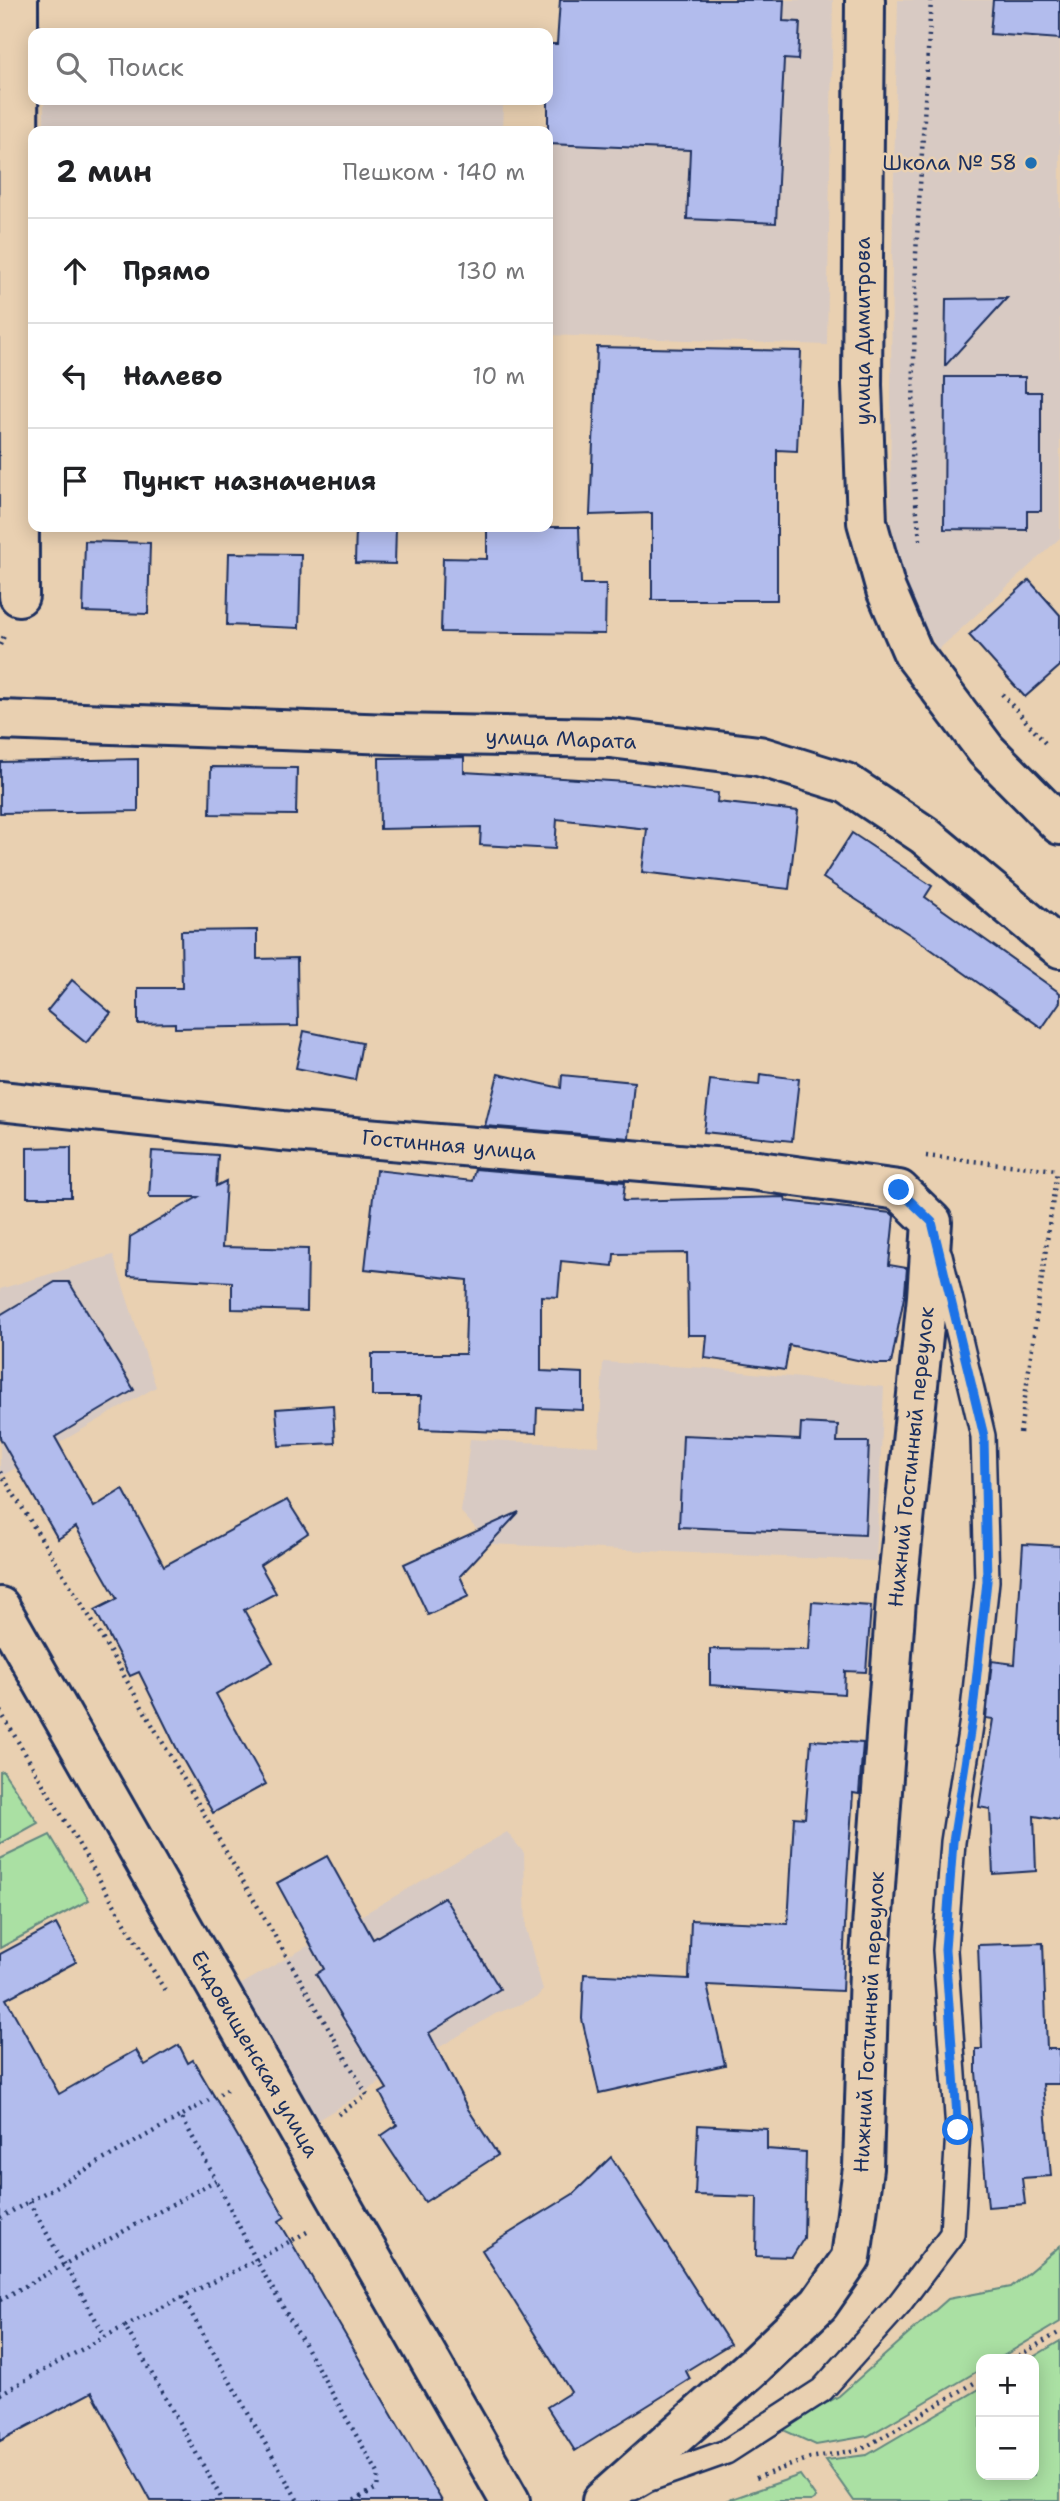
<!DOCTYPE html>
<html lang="ru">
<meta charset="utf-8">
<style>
:root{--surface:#fff;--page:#f6f6f6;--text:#202124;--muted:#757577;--line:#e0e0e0}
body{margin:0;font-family:"Shantell Sans",sans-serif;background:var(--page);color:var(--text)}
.controls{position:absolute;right:21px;bottom:21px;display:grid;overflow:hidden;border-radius:14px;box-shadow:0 4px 18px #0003}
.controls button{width:63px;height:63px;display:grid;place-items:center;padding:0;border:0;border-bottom:2px solid var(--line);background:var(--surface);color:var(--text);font:35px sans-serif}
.stop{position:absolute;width:21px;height:21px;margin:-16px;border:5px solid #1a73e8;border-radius:50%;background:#fff}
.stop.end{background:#1a73e8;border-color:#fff;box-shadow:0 2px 7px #0008}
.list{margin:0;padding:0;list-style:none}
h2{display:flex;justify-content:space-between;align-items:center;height:91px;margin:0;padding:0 28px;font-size:30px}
h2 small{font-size:23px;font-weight:400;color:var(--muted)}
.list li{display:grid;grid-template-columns:46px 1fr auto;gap:21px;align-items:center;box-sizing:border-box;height:105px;padding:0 28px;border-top:2px solid var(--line)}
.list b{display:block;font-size:26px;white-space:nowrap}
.list em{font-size:23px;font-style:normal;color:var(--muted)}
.icon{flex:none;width:38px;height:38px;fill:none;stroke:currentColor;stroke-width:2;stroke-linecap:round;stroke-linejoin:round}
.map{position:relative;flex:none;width:1060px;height:2501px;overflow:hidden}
.search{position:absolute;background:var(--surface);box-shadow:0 4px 18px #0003;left:28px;top:28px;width:525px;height:77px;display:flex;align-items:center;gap:18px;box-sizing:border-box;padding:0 24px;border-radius:14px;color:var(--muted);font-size:26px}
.panel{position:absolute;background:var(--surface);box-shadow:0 4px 18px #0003;left:28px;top:126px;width:525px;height:406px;border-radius:14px}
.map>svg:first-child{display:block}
.built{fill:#d8cac3}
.green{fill:#aae0a3;stroke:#628880;stroke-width:2}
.building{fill:#b2bced;stroke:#1b2f5e;stroke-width:2}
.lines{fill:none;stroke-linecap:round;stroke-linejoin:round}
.service-casing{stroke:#1b2f5e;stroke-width:28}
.minor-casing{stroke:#1b2f5e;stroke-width:44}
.secondary-casing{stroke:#1b2f5e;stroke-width:44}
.path{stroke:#1b2f5e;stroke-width:4.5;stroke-dasharray:2 5;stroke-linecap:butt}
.service{stroke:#e9d0b1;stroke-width:23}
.minor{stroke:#e9d0b1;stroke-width:38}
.secondary{stroke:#e9d0b1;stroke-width:38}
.route{stroke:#1a73e8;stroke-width:9}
.poi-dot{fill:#1f6fb2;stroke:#e9d0b1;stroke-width:2.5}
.labels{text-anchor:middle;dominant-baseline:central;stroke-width:5;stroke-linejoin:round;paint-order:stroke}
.poi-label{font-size:21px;fill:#1b2f5e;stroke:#e9d0b1;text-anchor:end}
.street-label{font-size:21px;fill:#1b2f5e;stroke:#e9d0b1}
</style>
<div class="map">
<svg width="1060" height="2501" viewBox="0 0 1060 2501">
<rect width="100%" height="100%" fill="#e9d0b1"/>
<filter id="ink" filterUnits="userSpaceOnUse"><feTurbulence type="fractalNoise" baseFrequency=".0143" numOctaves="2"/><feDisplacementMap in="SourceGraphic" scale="14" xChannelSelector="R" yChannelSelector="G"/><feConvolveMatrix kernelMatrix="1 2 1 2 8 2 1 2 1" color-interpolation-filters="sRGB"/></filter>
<g filter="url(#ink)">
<g class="built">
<polygon points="665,0 833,0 827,345 548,335 548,144 641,148 645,66"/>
<polygon points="898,0 1060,0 1060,538 938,650 908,598 890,519 892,257"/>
<polygon points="44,100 378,100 503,106 502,131 44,131"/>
<polygon points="113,1255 156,1387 0,1477 0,1289"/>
<polygon points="603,1362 706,1368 884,1387 876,1561 490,1544 461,1512 470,1439 599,1446"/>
<polygon points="507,1832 524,1853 526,1929 543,1990 536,1998 495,2014 316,2121 233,1989"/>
</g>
<g class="green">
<polygon points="3,1771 38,1823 0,1844 0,1772"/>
<polygon points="50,1835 89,1900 0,1948 0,1859"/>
<polygon points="1060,2246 1060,2322 998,2359 981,2359 981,2369 868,2436 816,2445 781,2429 839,2396 948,2299 1011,2287"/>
<polygon points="1060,2341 1060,2501 854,2501 825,2460 867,2455 981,2388 981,2475 1034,2475 1034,2359 1030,2359"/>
<polygon points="800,2475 816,2498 811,2501 726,2501"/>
</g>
<g class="building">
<polygon points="560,0 784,0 783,21 800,22 798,60 784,59 776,223 687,219 690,150 548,144 548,44 557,44"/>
<polygon points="993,0 1060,0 1060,39 990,34"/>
<polygon points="1007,298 945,366 946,299"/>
<polygon points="597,347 801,351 797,451 777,450 777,600 652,600 652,513 590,515"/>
<polygon points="945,377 1025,377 1025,392 1041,392 1041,511 1027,511 1027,530 944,529"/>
<polygon points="356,527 396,527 395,564 355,563"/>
<polygon points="487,527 579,527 581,584 606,584 605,634 441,632 443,558 487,559"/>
<polygon points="85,541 150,543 148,614 83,612"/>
<polygon points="229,553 301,554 299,628 227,625"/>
<polygon points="1029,580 1060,615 1060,666 1025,697 969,635"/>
<polygon points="464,757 464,772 627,782 718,793 717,802 798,811 789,889 642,872 647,829 557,819 555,849 480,845 481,827 380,829 379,758"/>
<polygon points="138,759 138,811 0,813 0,762"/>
<polygon points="211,767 297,768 296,815 210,814"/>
<polygon points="852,833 932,886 925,897 1060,993 1060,1002 1042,1028 915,938 823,878"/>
<polygon points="257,930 257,959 297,958 298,1026 175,1028 175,1023 138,1024 138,988 182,988 181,931"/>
<polygon points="72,980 111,1013 86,1043 47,1011"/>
<polygon points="304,1031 362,1043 355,1080 296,1068"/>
<polygon points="498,1074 561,1088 562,1075 634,1082 629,1138 485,1126"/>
<polygon points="760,1074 799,1079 792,1141 704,1132 710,1080 759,1085"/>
<polygon points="71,1147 71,1197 27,1197 27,1148"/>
<polygon points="152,1151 218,1155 216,1186 226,1181 222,1247 308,1249 307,1311 232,1309 232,1282 128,1276 130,1237 198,1197 149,1197"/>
<polygon points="475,1169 625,1182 623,1201 785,1197 786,1201 891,1213 894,1216 889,1265 907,1268 905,1292 891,1364 875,1364 789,1345 785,1370 705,1358 707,1335 688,1335 687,1253 614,1254 613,1266 561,1261 558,1297 541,1296 541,1371 583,1373 583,1410 537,1408 536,1433 420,1429 421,1396 372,1396 372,1354 465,1354 467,1280 365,1269 376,1170 472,1181"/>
<polygon points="55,1282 69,1282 134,1390 55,1437 94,1507 123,1489 164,1566 287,1500 308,1533 260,1565 276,1593 244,1610 273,1662 216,1694 266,1784 213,1813 178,1751 139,1672 130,1676 95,1610 117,1599 76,1527 58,1539 0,1438 0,1315"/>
<polygon points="333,1405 335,1443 279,1446 276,1409"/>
<polygon points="801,1423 838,1425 837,1442 869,1442 865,1535 679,1527 683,1435 800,1440"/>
<polygon points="519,1512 460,1576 469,1596 428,1615 404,1564"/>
<polygon points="1023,1544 1060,1546 1060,1820 1034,1816 1036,1871 993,1874 990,1809 979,1807 993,1719 986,1718 992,1661 1015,1664"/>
<polygon points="812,1602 871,1606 866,1672 845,1671 844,1694 710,1685 710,1649 809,1650"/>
<polygon points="811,1740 863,1743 859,1794 853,1793 847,1880 842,1991 707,1985 725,2065 599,2093 582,2019 584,1974 689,1979 691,1920 788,1924 794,1817 805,1818"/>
<polygon points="327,1856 373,1939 444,1897 500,1989 429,2033 468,2109 498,2155 425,2202 381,2136 397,2125 380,2093 387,2089 316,1974 324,1969 277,1883"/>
<polygon points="56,1924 76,1962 6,1999 59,2094 136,2050 145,2065 179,2045 188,2063 193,2060 285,2217 279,2221 442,2501 151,2501 92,2392 0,2441 0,1954"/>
<polygon points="1043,1943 1047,2049 1060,2049 1059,2084 1043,2084 1051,2176 1022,2178 1025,2204 988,2207 976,2072 976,2049 982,2049 978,1945"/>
<polygon points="698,2125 767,2129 767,2149 806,2152 804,2238 792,2257 756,2256 757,2197 695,2195"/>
<polygon points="611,2157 730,2344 686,2371 690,2379 575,2451 547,2407 571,2392 482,2250 573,2194"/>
</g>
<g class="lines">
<defs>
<polyline id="service" points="633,2488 647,2480 726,2452 822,2390 899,2304 952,2234 958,2130 945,1950 953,1842 972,1719 987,1581 983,1436 940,1255"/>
<g id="minor">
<polyline points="18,0 19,596"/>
<polyline points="0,720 392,734 610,738 759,756 846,783 924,835 1060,948"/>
<polyline points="0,1101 282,1131 750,1170 899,1190 932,1222 927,1297 896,1599 869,1969 863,2168 851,2258 819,2304 755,2365 602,2501"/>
<polyline points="0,1607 510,2501"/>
</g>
<polyline id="secondary" points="865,0 862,385 867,522 886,590 913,653 986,750 1060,825"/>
</defs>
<use href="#service" class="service-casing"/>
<use href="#minor" class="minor-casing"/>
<use href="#secondary" class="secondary-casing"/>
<g class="path">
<polyline points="920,540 912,466 916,254 931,0"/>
<polyline points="0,645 4,636"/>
<polyline points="1002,694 1045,743"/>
<polyline points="926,1156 1057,1170"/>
<polyline points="1020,1433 1057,1170"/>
<polyline points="0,1472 91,1619 367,2095 337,2115"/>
<polyline points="0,1711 167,1994"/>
<polyline points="29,2202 105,2336"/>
<polyline points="0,2218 227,2090"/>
<polyline points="307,2232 256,2260 379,2475 377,2488 353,2501"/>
<polyline points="182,2297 298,2501"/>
<polyline points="0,2300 216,2180 181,2116"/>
<polyline points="125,2326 256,2260 216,2180"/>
<polyline points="1013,2359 1060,2332"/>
<polyline points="0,2394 125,2326 223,2501"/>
<polyline points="756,2478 810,2458 862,2449 981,2379"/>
</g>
<use href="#service" class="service"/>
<use href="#minor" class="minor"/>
<use href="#secondary" class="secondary"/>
</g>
</g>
<g class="lines" filter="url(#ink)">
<polyline class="route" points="899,1190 932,1222 984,1436 987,1581 972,1719 953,1842 945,1950 958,2130"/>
</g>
<circle class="poi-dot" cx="1031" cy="163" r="7"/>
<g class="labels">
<g class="poi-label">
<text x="1017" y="163">Школа № 58</text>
</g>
<g class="street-label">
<text transform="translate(863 331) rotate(-90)">улица Димитрова</text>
<text transform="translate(561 739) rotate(2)">улица Марата</text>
<text transform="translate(449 1145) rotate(5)">Гостинная улица</text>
<text transform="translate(911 1457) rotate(-84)">Нижний Гостинный переулок</text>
<text transform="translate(869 2022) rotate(-87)">Нижний Гостинный переулок</text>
<text transform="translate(255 2054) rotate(60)">Ендовищенская улица</text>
</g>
</g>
</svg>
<div class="controls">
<button>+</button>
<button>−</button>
</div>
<div class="stop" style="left:958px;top:2130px"></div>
<div class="stop end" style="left:899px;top:1190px"></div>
<div class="search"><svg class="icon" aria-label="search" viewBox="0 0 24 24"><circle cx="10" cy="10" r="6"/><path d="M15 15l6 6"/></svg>Поиск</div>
<section class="panel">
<h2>2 мин<small>Пешком · 140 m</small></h2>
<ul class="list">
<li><svg class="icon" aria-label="ahead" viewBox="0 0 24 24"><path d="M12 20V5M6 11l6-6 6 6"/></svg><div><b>Прямо</b></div><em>130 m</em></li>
<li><svg class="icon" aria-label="left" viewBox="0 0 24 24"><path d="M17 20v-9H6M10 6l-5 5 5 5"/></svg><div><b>Налево</b></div><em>10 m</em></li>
<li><svg class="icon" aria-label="arrive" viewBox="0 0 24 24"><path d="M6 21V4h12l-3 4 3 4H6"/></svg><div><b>Пункт назначения</b></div></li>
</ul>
</section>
</div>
